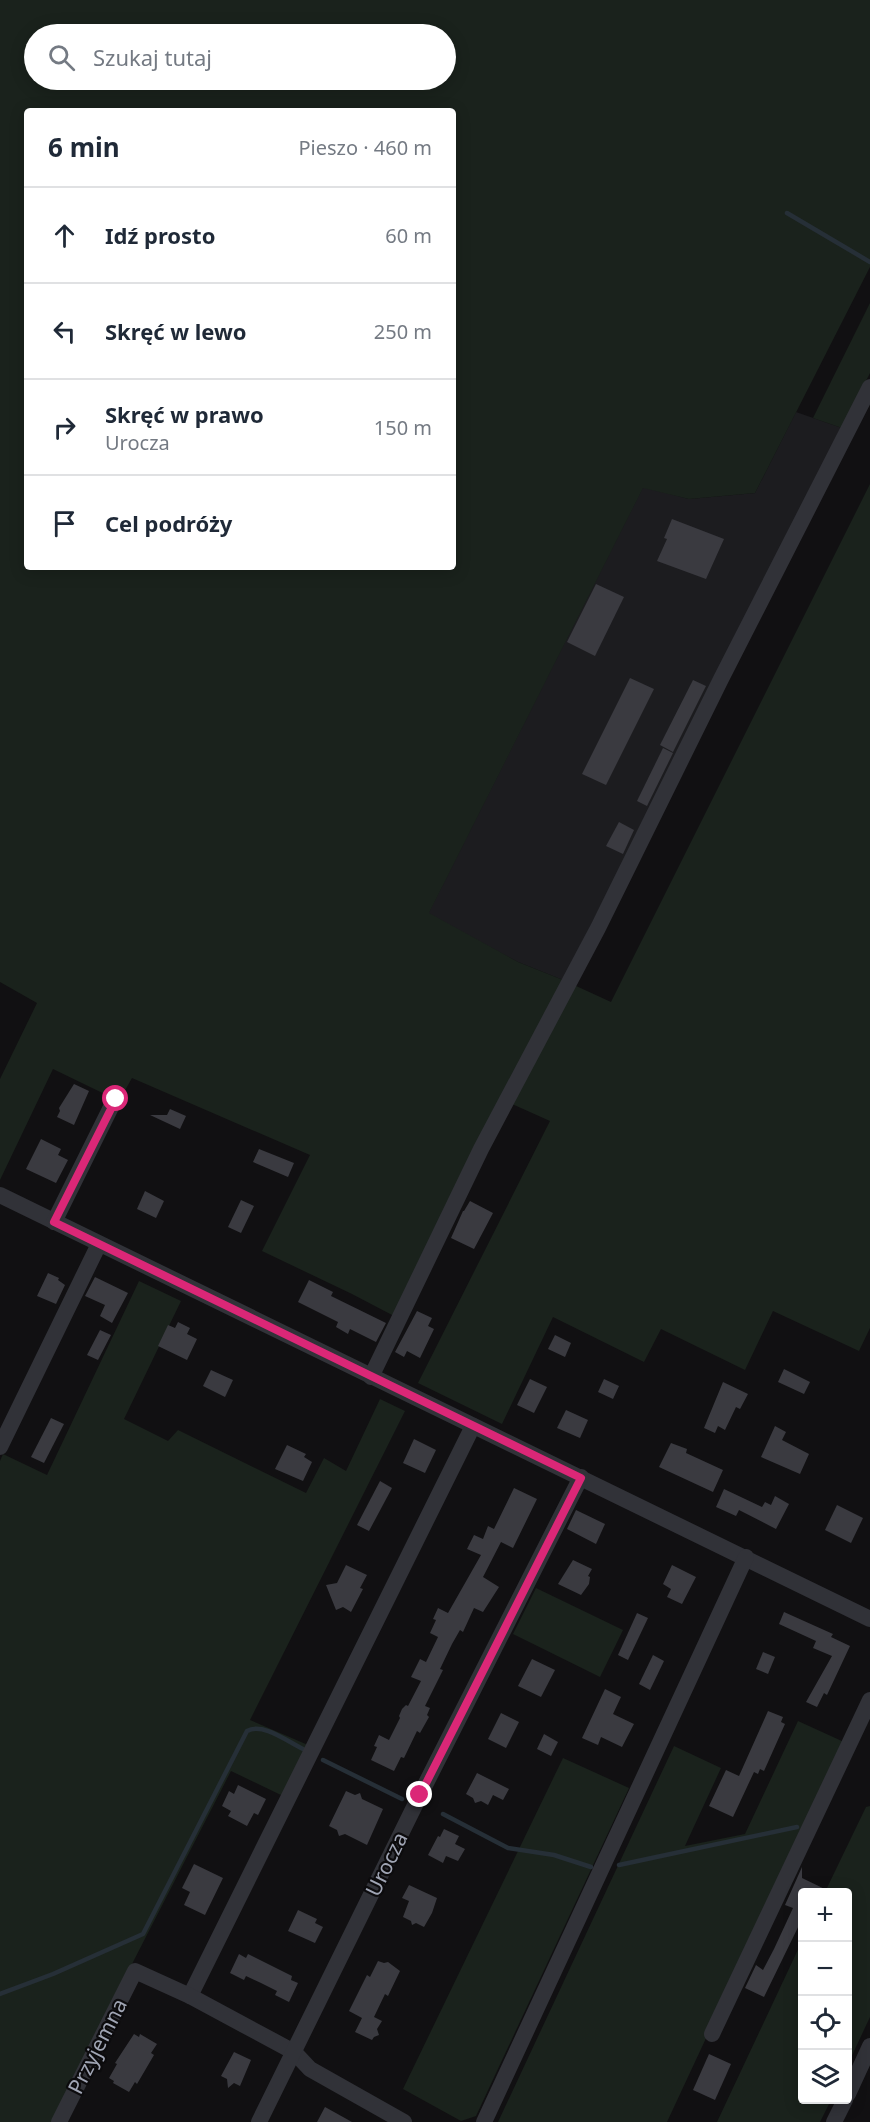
<!DOCTYPE html>
<html lang="pl">
<meta charset="utf-8">
<style>
:root{--surface:#fff;--page:#f2f2f3;--text:#1f2937;--muted:#747a83;--line:#e0e1e3}
body{margin:0;font-family:"Noto Sans",sans-serif;background:var(--page);color:var(--text)}
.controls{position:absolute;right:18px;bottom:18px;display:grid;overflow:hidden;border-radius:6px;box-shadow:0 3px 15px #0003}
.controls button{width:54px;height:54px;display:grid;place-items:center;padding:0;border:0;border-bottom:2px solid var(--line);background:var(--surface);color:var(--text);font:30px sans-serif}
.stop{position:absolute;width:18px;height:18px;margin:-14px;border:4px solid #db2777;border-radius:50%;background:#fff}
.stop.end{background:#db2777;border-color:#fff;box-shadow:0 2px 6px #0008}
.list{margin:0;padding:0;list-style:none}
h2{display:flex;justify-content:space-between;align-items:center;height:78px;margin:0;padding:0 24px;font-size:26px}
h2 small{font-size:20px;font-weight:400;color:var(--muted)}
.list li{display:grid;grid-template-columns:39px 1fr auto;gap:18px;align-items:center;box-sizing:border-box;height:96px;padding:0 24px;border-top:2px solid var(--line)}
.list b{display:block;font-size:22px;white-space:nowrap}
.list p{margin:0;font-size:20px;white-space:nowrap;color:var(--muted)}
.list em{font-size:20px;font-style:normal;color:var(--muted)}
.icon{flex:none;width:33px;height:33px;fill:none;stroke:currentColor;stroke-width:2;stroke-linecap:round;stroke-linejoin:round}
.map{position:relative;flex:none;width:870px;height:2122px;overflow:hidden}
.search{position:absolute;background:var(--surface);box-shadow:0 3px 15px #0003;left:24px;top:24px;width:432px;height:66px;display:flex;align-items:center;gap:15px;box-sizing:border-box;padding:0 21px;border-radius:33px;color:var(--muted);font-size:22px}
.panel{position:absolute;background:var(--surface);box-shadow:0 3px 15px #0003;left:24px;top:108px;width:432px;height:462px;border-radius:6px}
.map>svg:first-child{display:block}
.built{fill:#1c1c1f}
.green{fill:#1a221c;fill-rule:evenodd}
.lines{fill:none;stroke-linecap:round;stroke-linejoin:round}
.stream{stroke:#262f37;stroke-width:4.5}
.building{fill:#3a3a40}
.minor{stroke:#313238;stroke-width:16}
.route{stroke:#db2777;stroke-width:8}
.labels{text-anchor:middle;dominant-baseline:central;stroke-width:4.5;stroke-linejoin:round;paint-order:stroke}
.street-label{font-size:21px;fill:#a0a5b4;stroke:#0c0b0d}
</style>
<div class="map">
<svg width="870" height="2122" viewBox="0 0 870 2122">
<rect width="100%" height="100%" fill="#111012"/>
<polygon class="built" points="796,412 842,428 563,980 518,962 428,914 643,487 689,499 755,493"/>
<g class="green">
<path d="M0 0H870V267L755 493 689 499 643 488 429 913 518 962 563 980 394 1316 352 1294 262 1251 310 1155 132 1078 119 1101 53 1069 0 1180V1079L37 1003 0 982ZM34 34H446V80H34ZM27 111H453V567H27Z"/>
<polygon points="870,303 870,373 842,428 813,418"/>
<polygon points="870,484 870,1328 859,1351 773,1311 745,1370 661,1329 644,1362 553,1317 502,1424 418,1383 550,1121 512,1104 574,985 611,1002"/>
<polygon points="139,1281 181,1301 124,1419 168,1441 178,1430 306,1493 324,1458 346,1471 380,1399 405,1411 250,1720 308,1745 283,1796 231,1771 51,2122 0,2122 0,1461 3,1454 47,1475"/>
<polygon points="536,1588 623,1630 600,1677 513,1634"/>
<polygon points="798,1721 844,1742 667,2122 498,2122 674,1746 721,1768 685,1846 745,1834"/>
<polygon points="563,1758 629,1788 476,2116 461,2121 403,2089"/>
<polygon points="870,1806 870,2017 848,2064 848,1892 825,1892 866,1807"/>
<polygon points="802,1941 802,2100 831,2100 820,2122 717,2122"/>
</g>
<g class="lines">
<g class="stream">
<polyline points="787,213 870,262"/>
<polyline points="323,1760 402,1799"/>
<polyline points="443,1814 508,1848 554,1855 591,1867"/>
<polyline points="619,1865 797,1827"/>
<path d="M0 1994 53 1974 143 1934 247 1731C263 1722 288 1742 303 1749"/>
</g>
</g>
<g class="building">
<polygon points="672,519 724,539 706,579 657,561 667,539 664,538"/>
<polygon points="596,584 624,597 595,656 567,642"/>
<polygon points="630,678 654,689 606,785 582,774"/>
<polygon points="693,680 706,686 673,752 660,745"/>
<polygon points="663,748 673,753 647,806 637,801"/>
<polygon points="619,822 634,830 623,854 606,846"/>
<polygon points="74,1084 89,1091 74,1125 57,1117 60,1111 59,1108"/>
<polygon points="170,1109 186,1116 180,1129 150,1115 167,1115"/>
<polygon points="41,1139 61,1149 58,1155 68,1160 56,1183 26,1169"/>
<polygon points="259,1149 294,1163 288,1177 253,1162"/>
<polygon points="145,1191 164,1201 156,1218 137,1209"/>
<polygon points="241,1200 254,1206 241,1233 228,1227"/>
<polygon points="470,1201 493,1213 474,1249 451,1238 463,1211 464,1211"/>
<polygon points="48,1273 59,1278 58,1280 65,1285 56,1304 37,1296"/>
<polygon points="95,1277 128,1293 112,1323 100,1316 105,1305 85,1296"/>
<polygon points="309,1280 333,1292 331,1296 386,1323 376,1342 350,1329 348,1334 336,1327 338,1322 298,1302"/>
<polygon points="417,1311 432,1318 428,1326 434,1329 420,1358 407,1351 404,1357 395,1352"/>
<polygon points="178,1322 190,1328 187,1334 197,1339 187,1360 158,1346 168,1325 175,1328"/>
<polygon points="100,1330 111,1335 98,1360 87,1355"/>
<polygon points="555,1335 571,1343 565,1357 548,1349"/>
<polygon points="784,1369 810,1382 804,1394 778,1382"/>
<polygon points="211,1370 233,1380 225,1397 203,1386"/>
<polygon points="530,1379 547,1387 534,1413 517,1405"/>
<polygon points="604,1379 619,1386 613,1399 598,1392"/>
<polygon points="723,1382 748,1394 740,1409 736,1407 725,1430 718,1426 715,1433 704,1428"/>
<polygon points="566,1410 588,1420 580,1438 557,1428"/>
<polygon points="51,1418 64,1424 44,1463 31,1457"/>
<polygon points="775,1426 786,1432 782,1440 809,1454 800,1474 761,1457"/>
<polygon points="414,1439 436,1450 425,1473 403,1463"/>
<polygon points="671,1443 687,1449 686,1453 723,1470 713,1492 659,1467"/>
<polygon points="287,1445 306,1454 304,1457 312,1462 303,1481 275,1469"/>
<polygon points="380,1481 392,1488 369,1531 357,1525"/>
<polygon points="514,1488 537,1499 513,1548 501,1542 483,1577 499,1587 483,1612 474,1608 463,1632 460,1630 452,1644 440,1669 443,1670 425,1706 430,1708 427,1715 429,1717 420,1733 417,1731 404,1758 401,1757 394,1771 371,1760 377,1747 374,1746 379,1735 389,1740 400,1718 399,1716 402,1709 406,1705 408,1706 421,1681 411,1677 420,1659 426,1662 438,1637 430,1633 436,1620 433,1619 438,1608 448,1613 481,1555 467,1549 474,1535 483,1539 488,1526 494,1529"/>
<polygon points="724,1489 762,1507 765,1502 771,1505 775,1496 789,1504 776,1529 739,1510 736,1516 716,1507"/>
<polygon points="837,1505 863,1518 851,1543 825,1530"/>
<polygon points="576,1510 605,1524 596,1544 567,1529"/>
<polygon points="573,1560 592,1569 588,1576 590,1577 589,1584 581,1595 558,1584"/>
<polygon points="346,1565 367,1575 360,1588 363,1589 351,1612 343,1607 336,1610 326,1585 337,1583"/>
<polygon points="672,1565 696,1577 682,1604 667,1597 671,1589 663,1584"/>
<polygon points="784,1612 833,1634 831,1637 850,1646 827,1695 824,1693 817,1707 806,1702 832,1656 813,1648 816,1641 779,1624"/>
<polygon points="637,1613 648,1618 628,1660 618,1655"/>
<polygon points="763,1652 775,1657 768,1674 756,1669"/>
<polygon points="653,1655 664,1661 650,1690 639,1684"/>
<polygon points="532,1659 555,1670 541,1697 518,1686"/>
<polygon points="605,1689 621,1697 613,1714 634,1724 622,1747 601,1737 598,1745 582,1738"/>
<polygon points="768,1711 783,1717 781,1722 785,1724 764,1771 760,1769 758,1774 754,1772 733,1817 709,1806 726,1770 739,1776"/>
<polygon points="501,1713 519,1722 506,1748 488,1739"/>
<polygon points="544,1734 558,1742 551,1756 537,1749"/>
<polygon points="477,1773 509,1789 503,1800 493,1795 488,1805 481,1801 475,1803 473,1798 466,1794"/>
<polygon points="238,1785 266,1799 258,1815 254,1813 247,1826 228,1816 231,1811 222,1806 229,1791 234,1794"/>
<polygon points="346,1791 355,1795 360,1793 362,1799 383,1809 367,1845 345,1834 339,1836 337,1830 329,1826"/>
<polygon points="444,1829 459,1836 455,1844 465,1849 458,1861 446,1856 443,1863 428,1855 438,1836 440,1837"/>
<polygon points="194,1864 223,1878 205,1915 184,1905 190,1892 182,1888"/>
<polygon points="802,1867 802,1878 833,1893 802,1893 802,1919 764,1997 745,1988 756,1965 763,1970 774,1949 793,1908 785,1905"/>
<polygon points="409,1885 437,1898 432,1913 424,1927 416,1923 412,1925 411,1921 403,1917 409,1901 402,1898"/>
<polygon points="298,1910 317,1919 315,1923 323,1927 315,1943 288,1931"/>
<polygon points="239,1954 246,1958 248,1954 292,1976 291,1980 298,1983 289,2002 275,1995 277,1991 261,1983 246,1976 244,1980 230,1973"/>
<polygon points="378,1961 384,1963 388,1962 400,1971 388,1996 385,1994 374,2017 382,2021 377,2029 379,2035 374,2037 372,2040 355,2032 362,2018 349,2011 367,1975 370,1977"/>
<polygon points="134,2034 139,2037 140,2034 157,2044 151,2053 154,2055 137,2084 135,2082 129,2092 113,2083 114,2081 109,2078 117,2064 115,2063"/>
<polygon points="234,2052 251,2060 240,2086 234,2083 228,2088 227,2079 221,2076"/>
<polygon points="709,2054 731,2064 715,2100 693,2090"/>
<polygon points="325,2107 352,2122 317,2122"/>
</g>
<g class="lines">
<g class="minor">
<polyline points="0,1195 870,1619"/>
<polyline points="54,1222 115,1099"/>
<polyline points="371,1377 481,1149 598,928 721,679 870,387"/>
<polyline points="0,1447 99,1244"/>
<polyline points="190,1996 473,1426"/>
<polyline points="712,2034 870,1700"/>
<polyline points="848,2094 870,2046"/>
<polyline points="59,2122 135,1971 190,1996 294,2052 310,2069 404,2122"/>
<polyline points="259,2122 420,1795 581,1477"/>
<polyline points="484,2122 746,1557"/>
<polyline points="834,2122 845,2100"/>
</g>
</g>
<g class="lines">
<polyline class="route" points="116,1099 54,1222 581,1478 420,1795"/>
</g>
<g class="labels">
<g class="street-label">
<text transform="translate(386 1864) rotate(-64)">Urocza</text>
<text transform="translate(97 2046) rotate(-63)">Przyjemna</text>
</g>
</g>
</svg>
<div class="controls">
<button>+</button>
<button>−</button>
<button><svg class="icon" aria-label="locate" viewBox="0 0 24 24"><circle cx="12" cy="12" r="6"/><path d="M12 2v4M12 18v4M2 12h4M18 12h4"/></svg></button>
<button><svg class="icon" aria-label="layers" viewBox="0 0 24 24"><path d="M12 4l9 5-9 5-9-5zM3 14l9 5 9-5"/></svg></button>
</div>
<div class="stop" style="left:116px;top:1099px"></div>
<div class="stop end" style="left:420px;top:1795px"></div>
<div class="search"><svg class="icon" aria-label="search" viewBox="0 0 24 24"><circle cx="10" cy="10" r="6"/><path d="M15 15l6 6"/></svg>Szukaj tutaj</div>
<section class="panel">
<h2>6 min<small>Pieszo · 460 m</small></h2>
<ul class="list">
<li><svg class="icon" aria-label="ahead" viewBox="0 0 24 24"><path d="M12 20V5M6 11l6-6 6 6"/></svg><div><b>Idź prosto</b></div><em>60 m</em></li>
<li><svg class="icon" aria-label="left" viewBox="0 0 24 24"><path d="M17 20v-9H6M10 6l-5 5 5 5"/></svg><div><b>Skręć w lewo</b></div><em>250 m</em></li>
<li><svg class="icon" aria-label="right" viewBox="0 0 24 24"><path d="M7 20v-9h11M14 6l5 5-5 5"/></svg><div><b>Skręć w prawo</b><p>Urocza</p></div><em>150 m</em></li>
<li><svg class="icon" aria-label="arrive" viewBox="0 0 24 24"><path d="M6 21V4h12l-3 4 3 4H6"/></svg><div><b>Cel podróży</b></div></li>
</ul>
</section>
</div>
